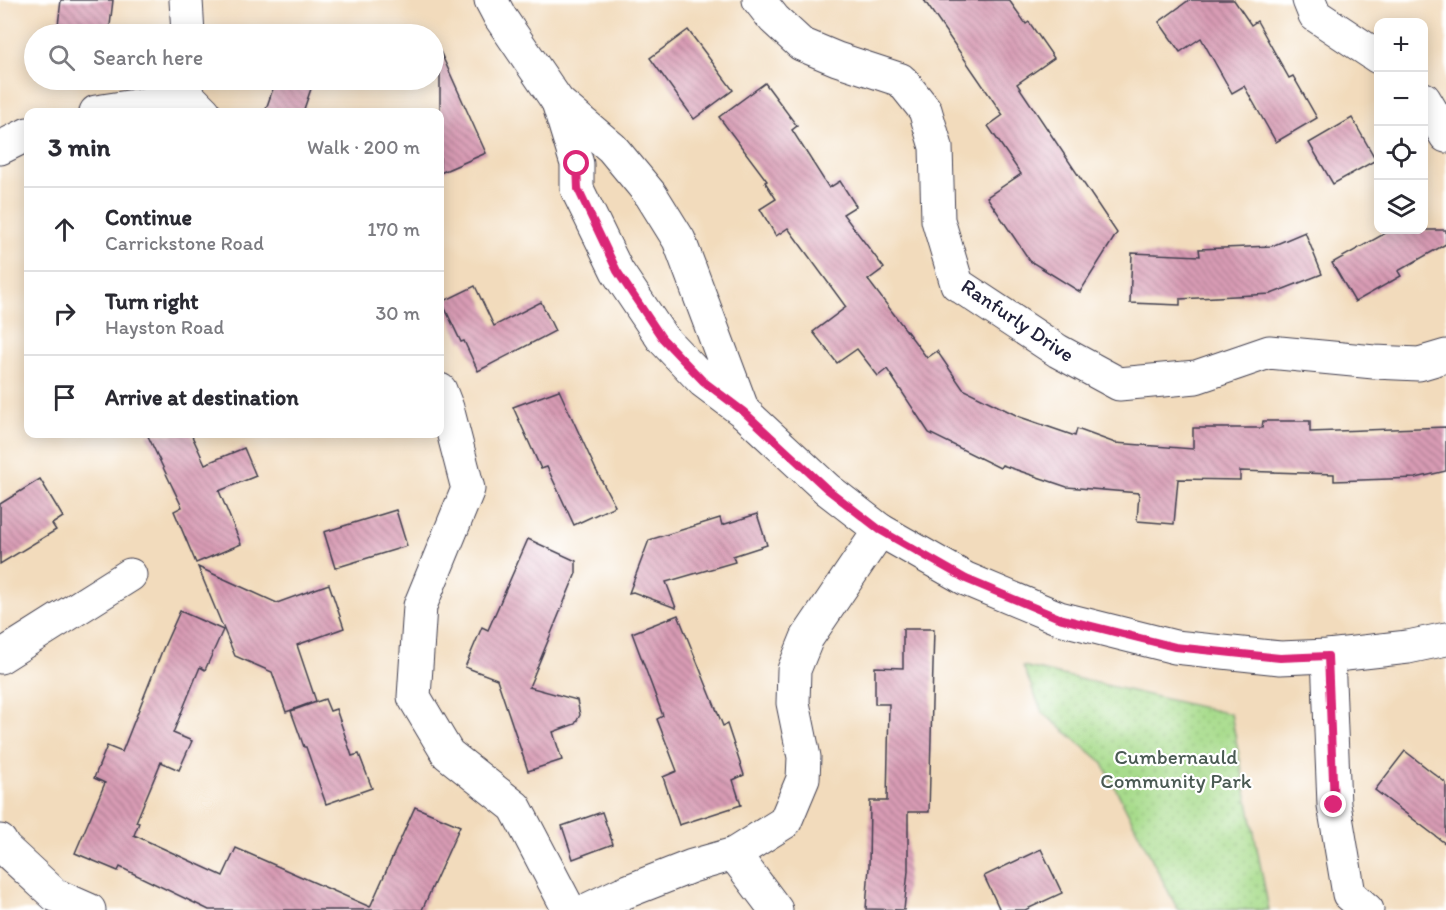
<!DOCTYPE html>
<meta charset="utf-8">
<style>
:root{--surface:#fff;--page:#f7f7f7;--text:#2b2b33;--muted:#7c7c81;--line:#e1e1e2}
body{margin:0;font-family:Itim,sans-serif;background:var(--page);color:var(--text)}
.controls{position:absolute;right:18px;top:18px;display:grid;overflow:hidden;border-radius:12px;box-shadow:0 3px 15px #0003}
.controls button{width:54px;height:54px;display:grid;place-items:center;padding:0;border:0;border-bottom:2px solid var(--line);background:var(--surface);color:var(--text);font:30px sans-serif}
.stop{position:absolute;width:18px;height:18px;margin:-14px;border:4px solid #db2777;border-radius:50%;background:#fff}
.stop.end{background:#db2777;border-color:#fff;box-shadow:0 2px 6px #0008}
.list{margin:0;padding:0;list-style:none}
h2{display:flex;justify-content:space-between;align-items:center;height:78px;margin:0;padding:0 24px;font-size:26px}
h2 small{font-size:20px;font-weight:400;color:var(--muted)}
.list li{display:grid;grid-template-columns:39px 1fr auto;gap:18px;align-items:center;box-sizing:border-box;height:84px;padding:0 24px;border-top:2px solid var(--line)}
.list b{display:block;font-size:22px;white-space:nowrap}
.list p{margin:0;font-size:20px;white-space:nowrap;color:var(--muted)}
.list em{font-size:20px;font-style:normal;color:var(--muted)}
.icon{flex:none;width:33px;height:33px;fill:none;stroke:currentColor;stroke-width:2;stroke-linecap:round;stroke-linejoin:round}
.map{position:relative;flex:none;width:1446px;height:910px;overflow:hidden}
.search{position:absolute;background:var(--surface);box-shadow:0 3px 15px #0003;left:24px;top:24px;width:420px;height:66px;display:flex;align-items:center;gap:15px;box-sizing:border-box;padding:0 21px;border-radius:33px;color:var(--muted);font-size:22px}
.panel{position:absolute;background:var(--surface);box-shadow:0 3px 15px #0003;left:24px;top:108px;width:420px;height:330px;border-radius:12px}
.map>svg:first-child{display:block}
.park{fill:url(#park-dots);stroke:#657f64;stroke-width:1.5}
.building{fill:url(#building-back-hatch)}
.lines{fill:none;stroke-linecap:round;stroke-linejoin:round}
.street-casing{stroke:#413e4e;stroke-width:35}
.secondary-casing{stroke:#413e4e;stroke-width:35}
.street{stroke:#fff;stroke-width:33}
.secondary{stroke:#fff;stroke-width:33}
.route{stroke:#db2777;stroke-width:8}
.labels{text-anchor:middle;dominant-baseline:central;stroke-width:4.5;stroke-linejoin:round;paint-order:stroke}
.street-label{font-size:21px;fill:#22223b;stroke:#fff}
.park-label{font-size:21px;fill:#4a5a53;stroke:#fff}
</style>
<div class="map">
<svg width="1446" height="910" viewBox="0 0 1446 910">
<defs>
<pattern id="park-dots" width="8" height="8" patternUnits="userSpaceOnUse" patternTransform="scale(1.5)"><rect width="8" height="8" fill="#a8dc8c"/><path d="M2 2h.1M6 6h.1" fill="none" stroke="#90bc7a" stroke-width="1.8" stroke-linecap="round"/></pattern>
<pattern id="building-back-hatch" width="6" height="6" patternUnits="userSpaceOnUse" patternTransform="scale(1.5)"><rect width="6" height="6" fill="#d89bb4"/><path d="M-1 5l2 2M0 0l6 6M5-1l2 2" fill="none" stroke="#af7e94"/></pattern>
</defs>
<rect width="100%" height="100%" fill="#fff"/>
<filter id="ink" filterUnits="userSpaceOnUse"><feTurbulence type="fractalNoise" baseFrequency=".0167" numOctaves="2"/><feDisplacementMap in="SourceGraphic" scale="12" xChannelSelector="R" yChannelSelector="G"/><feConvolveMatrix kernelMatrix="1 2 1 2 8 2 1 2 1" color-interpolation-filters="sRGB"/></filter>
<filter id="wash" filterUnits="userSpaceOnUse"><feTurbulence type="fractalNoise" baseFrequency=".008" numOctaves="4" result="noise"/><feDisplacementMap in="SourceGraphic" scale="24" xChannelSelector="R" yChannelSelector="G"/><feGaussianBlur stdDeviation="1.35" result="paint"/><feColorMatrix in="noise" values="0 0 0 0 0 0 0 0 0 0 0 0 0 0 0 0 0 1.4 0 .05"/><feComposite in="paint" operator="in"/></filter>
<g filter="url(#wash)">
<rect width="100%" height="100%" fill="#f2dbbc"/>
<polygon class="park" points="1023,666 1231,714 1269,910 1178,910 1102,762 1042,712"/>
<g id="blocks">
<g class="building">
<polygon points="61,0 113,0 109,34 57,34"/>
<polygon points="924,0 1009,0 1026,24 1029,22 1054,58 1017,84 1117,233 1080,292 1030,261 987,197 1021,174 988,126 1003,115"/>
<polygon points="1189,0 1234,0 1251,25 1257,21 1289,78 1293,76 1317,118 1276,142 1244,86 1232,93 1201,38 1180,52 1159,22"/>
<polygon points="688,30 733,90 694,119 650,58"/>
<polygon points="440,51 486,153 440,173"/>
<polygon points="276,80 314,80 303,112 265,112"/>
<polygon points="765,83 797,126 792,130 829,188 840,181 856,206 843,214 884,268 868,280 927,358 937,351 963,389 1020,417 1075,436 1077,429 1115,443 1193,449 1193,428 1262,428 1263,421 1310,421 1310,432 1446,427 1446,471 1416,478 1334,481 1334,474 1240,471 1240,480 1178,479 1174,524 1137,521 1139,493 1067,487 1002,465 1000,468 929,433 887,369 878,376 857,349 837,363 813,332 846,307 788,228 776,236 760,209 776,199 765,182 767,181 719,117"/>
<polygon points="1352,118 1376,160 1333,184 1309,143"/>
<polygon points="1391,230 1446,230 1446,244 1398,271 1401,276 1355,302 1332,263"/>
<polygon points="1305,232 1322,274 1271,294 1180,299 1180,305 1130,303 1132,253 1200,256 1199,249 1272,246"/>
<polygon points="475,286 494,326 541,302 555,331 478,371 464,341 461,342 442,302"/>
<polygon points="559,390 596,470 615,506 574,525 547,467 541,469 513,407"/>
<polygon points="147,434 191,434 205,464 244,448 256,476 219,491 241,544 196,563 174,511 182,507"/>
<polygon points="40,479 63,517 52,524 56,530 0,564 0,504"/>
<polygon points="396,510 407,546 335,568 324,532"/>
<polygon points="757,514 767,545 733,556 735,562 666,582 676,608 633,592 629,593 649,540 720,518 722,525"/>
<polygon points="528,539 576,561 576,573 529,687 577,700 580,715 575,724 553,732 562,760 528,771 497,679 465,667 482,627 488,630"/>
<polygon points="198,567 277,603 329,584 344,628 297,645 316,701 286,712 272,672 235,656"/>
<polygon points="180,611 223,630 205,670 200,667 173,733 192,741 179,770 161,762 136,822 139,823 134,835 223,876 236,848 370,907 415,807 460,826 422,910 209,910 120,867 118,871 75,853 105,783 94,778 107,746 122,752 162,651"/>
<polygon points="678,615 723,726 727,724 744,775 733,780 741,805 679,825 663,777 677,771 657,719 663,716 632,633"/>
<polygon points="903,629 934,629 929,812 908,812 908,871 904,910 866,909 869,867 870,801 887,801 889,704 875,704 875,667 903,668"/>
<polygon points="325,699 330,711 336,709 352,756 359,754 372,788 326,804 306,747 304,747 291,711"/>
<polygon points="1405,751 1446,783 1446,844 1375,790"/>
<polygon points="602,812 613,844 573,859 562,826"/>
<polygon points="1041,849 1062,893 1025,910 1000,910 984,876"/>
</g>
</g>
</g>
<g filter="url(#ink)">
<use href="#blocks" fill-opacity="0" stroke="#413e4e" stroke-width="1.5"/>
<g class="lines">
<defs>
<g id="street">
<polyline points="186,0 188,34"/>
<polyline points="759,0 774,19 801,44 837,59 901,80 925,110 936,147 938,220 957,284 1058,351 1119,384 1196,377 1269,352 1374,362 1419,364 1446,356"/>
<polyline points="1309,0 1315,15 1378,57"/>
<polyline points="1424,99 1446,136"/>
<polyline points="96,112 154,103 192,100 204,112"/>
<polyline points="0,148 28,134"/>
<polyline points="440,390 447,408 468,489 420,606 414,697 448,754 515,807 569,910"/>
<polyline points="1328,656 1334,805 1349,894 1367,910"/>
<polyline points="0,657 130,575"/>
<polyline points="0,841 4,848 55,895 89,910"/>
<polyline points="734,854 776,910"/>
<polyline points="587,910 623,893 692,866 734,854 785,822 803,779 804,757 793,703 794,670 807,638 880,530"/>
</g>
<g id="secondary">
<polyline points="491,0 500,17 558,102 612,148 651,195 679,240 743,411"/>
<polyline points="558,102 577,164 577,189 617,271 662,338 703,381 744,412 827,489 880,530 966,579 1059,618 1175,647 1280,658 1328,656 1408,647 1446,639"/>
</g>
</defs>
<use href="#street" class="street-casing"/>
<use href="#secondary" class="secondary-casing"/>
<use href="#street" class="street"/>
<use href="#secondary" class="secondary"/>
</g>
</g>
<g class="lines" filter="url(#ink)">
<polyline class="route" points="577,164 578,189 617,271 662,338 703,381 744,412 827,489 880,530 966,579 1059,618 1175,647 1280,658 1328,656 1334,805"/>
</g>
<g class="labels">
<g class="street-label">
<text transform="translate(1018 320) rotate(34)">Ranfurly Drive</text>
</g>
<g class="park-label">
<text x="1176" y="756">Cumbernauld<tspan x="1176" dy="24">Community Park</tspan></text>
</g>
</g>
</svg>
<div class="controls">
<button>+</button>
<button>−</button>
<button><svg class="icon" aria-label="locate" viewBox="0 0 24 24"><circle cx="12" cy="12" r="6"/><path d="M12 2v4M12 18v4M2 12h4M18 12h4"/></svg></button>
<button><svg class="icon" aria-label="layers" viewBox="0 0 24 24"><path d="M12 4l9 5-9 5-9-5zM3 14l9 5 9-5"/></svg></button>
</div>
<div class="stop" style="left:577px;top:164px"></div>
<div class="stop end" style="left:1334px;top:805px"></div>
<div class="search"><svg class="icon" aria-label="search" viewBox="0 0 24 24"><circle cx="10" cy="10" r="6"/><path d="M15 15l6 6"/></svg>Search here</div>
<section class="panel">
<h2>3 min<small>Walk · 200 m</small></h2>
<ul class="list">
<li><svg class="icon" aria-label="ahead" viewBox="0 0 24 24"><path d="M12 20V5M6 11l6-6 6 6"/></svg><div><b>Continue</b><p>Carrickstone Road</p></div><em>170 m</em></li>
<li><svg class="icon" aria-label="right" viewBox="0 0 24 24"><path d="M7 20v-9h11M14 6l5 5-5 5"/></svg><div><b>Turn right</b><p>Hayston Road</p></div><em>30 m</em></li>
<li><svg class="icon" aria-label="arrive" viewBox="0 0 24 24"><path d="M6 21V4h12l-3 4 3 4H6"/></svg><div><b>Arrive at destination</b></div></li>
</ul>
</section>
</div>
